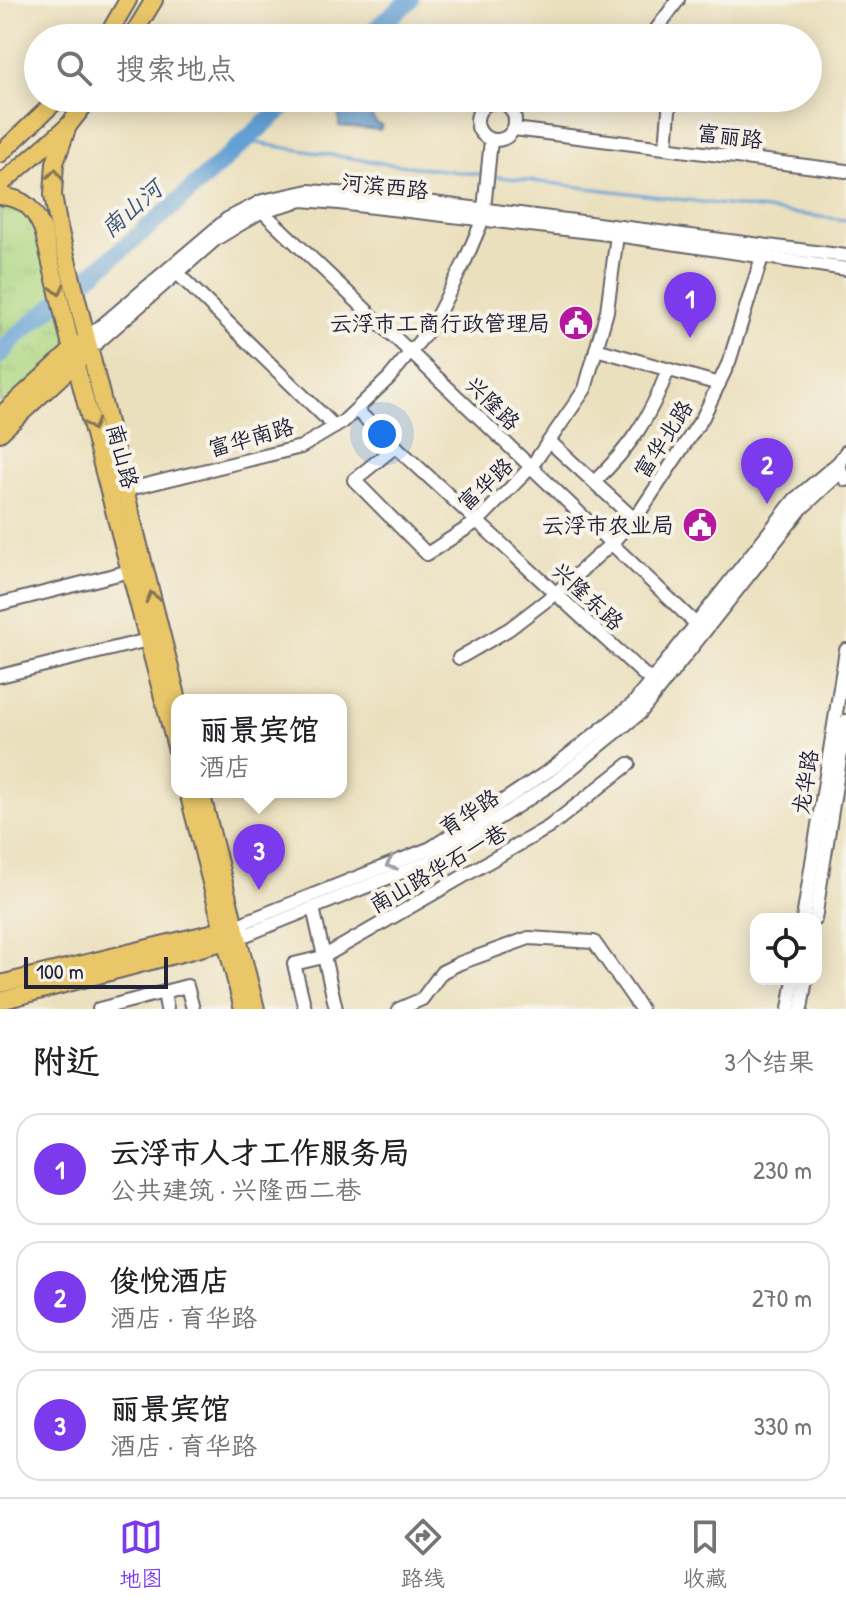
<!DOCTYPE html>
<html lang="zh">
<meta charset="utf-8">
<style>
:root{--surface:#fff;--page:#f2f2f2;--text:#202124;--muted:#757577;--line:#e0e0e0;--accent:#7c3aed}
body{margin:0;font-family:"Patrick Hand","LXGW WenKai TC",sans-serif;background:var(--page);color:var(--text)}
.controls{position:absolute;right:24px;bottom:24px;display:grid;overflow:hidden;border-radius:16px;box-shadow:0 4px 20px #0003}
.controls button{width:72px;height:72px;display:grid;place-items:center;padding:0;border:0;border-bottom:2px solid var(--line);background:var(--surface);color:var(--text);font:40px sans-serif}
.scale{position:absolute;left:24px;bottom:20px;width:144px;box-sizing:border-box;padding-left:8px;border:4px solid #22223b;border-top:0;font-size:22px;line-height:28px;white-space:nowrap;color:#22223b;-webkit-text-stroke:6px #f7f3e8;paint-order:stroke}
.you{position:absolute;left:382px;top:434px;width:28px;height:28px;margin:-20px;border:6px solid #fff;border-radius:50%;background:#1a73e8;box-shadow:0 0 0 12px #1a73e833}
.badge{display:grid;place-items:center;width:52px;height:52px;border-radius:50%;background:var(--accent);color:#fff;font-size:26px;font-weight:700}
.pin{position:absolute;translate:-50% -66px;filter:drop-shadow(0 2px 4px #0008)}
.pin::after{content:'';position:absolute;top:42px;width:28px;height:24px;background:inherit;clip-path:polygon(0 0,100% 0,50% 100%)}
.popup{position:absolute;left:171px;top:694px;width:176px;height:104px;box-sizing:border-box;display:grid;place-content:center;border-radius:16px;background:var(--surface);filter:drop-shadow(0 2px 6px #0005);font-size:26px;white-space:nowrap;color:var(--muted)}
.popup b{font-size:30px;color:var(--text)}
.popup::after{content:'';position:absolute;left:50%;top:100%;margin-left:-16px;border:16px solid transparent;border-top-color:var(--surface)}
.list{margin:0;padding:0;list-style:none}
h2{display:flex;justify-content:space-between;align-items:center;height:104px;margin:0;padding:0 32px;font-size:34px}
h2 small{font-size:26px;font-weight:400;color:var(--muted)}
.list li{display:grid;grid-template-columns:52px 1fr auto;gap:24px;align-items:center;box-sizing:border-box;height:112px;margin:0 16px 16px;padding:0 16px;border:2px solid var(--line);border-radius:24px}
.list b{display:block;font-size:30px;white-space:nowrap}
.list p{margin:0;font-size:26px;white-space:nowrap;color:var(--muted)}
.list em{font-size:26px;font-style:normal;color:var(--muted)}
.icon{flex:none;width:44px;height:44px;fill:none;stroke:currentColor;stroke-width:2;stroke-linecap:round;stroke-linejoin:round}
.map{position:relative;flex:none;width:846px;height:1009px;overflow:hidden}
.search{position:absolute;background:var(--surface);box-shadow:0 4px 20px #0003;left:24px;right:24px;top:24px;height:88px;display:flex;align-items:center;gap:20px;box-sizing:border-box;padding:0 28px;border-radius:44px;color:var(--muted);font-size:30px}
.sheet{height:488px;background:var(--surface)}
nav{display:flex;justify-content:space-around;align-items:center;box-sizing:border-box;height:112px;border-top:2px solid var(--line);background:var(--surface);font-size:22px;color:var(--muted)}
nav a{display:grid;justify-items:center;gap:4px}
nav .on{color:var(--accent)}
.map>svg:first-child{display:block}
.park{fill:url(#park-tufts);stroke:#687c5e;stroke-width:2}
.water{fill:#64a0d4;stroke:#436188;stroke-width:2}
.lines{fill:none;stroke-linecap:round;stroke-linejoin:round}
.stream{stroke:#64a0d4;stroke-width:3}
.river{stroke:#64a0d4;stroke-width:18}
.minor-casing{stroke:#686469;stroke-width:16}
.major-casing{stroke:#686469;stroke-width:20}
.minor{stroke:#fff;stroke-width:12}
.major{stroke:#e9c769;stroke-width:16}
.oneway{stroke:#867452}
.oneway2{stroke:#9c9ca7}
.labels{text-anchor:middle;dominant-baseline:central;stroke-width:8;stroke-linejoin:round;paint-order:stroke}
.street-label{font-size:22px;fill:#22223b;stroke:#f7f3e8}
.poi-label{font-size:22px;fill:#22223b;stroke:#f7f3e8;text-anchor:end}
.water-label{font-size:24px;font-style:italic;fill:#3c5478;stroke:#f7f3e8}
</style>
<div class="map">
<svg width="846" height="1009" viewBox="0 0 846 1009">
<defs>
<pattern id="park-tufts" width="24" height="20" patternUnits="userSpaceOnUse" patternTransform="scale(2)"><rect width="24" height="20" fill="#add782"/><path d="M3 7l-1-3M5 7V3M7 7l1-3M15 17l-1-3M17 17v-4M19 17l1-3" fill="none" stroke="#95b871"/></pattern>
</defs>
<rect width="100%" height="100%" fill="#f7f3e8"/>
<filter id="ink" filterUnits="userSpaceOnUse"><feTurbulence type="fractalNoise" baseFrequency=".0125" numOctaves="2"/><feDisplacementMap in="SourceGraphic" scale="16" xChannelSelector="R" yChannelSelector="G"/><feConvolveMatrix kernelMatrix="1 2 1 2 8 2 1 2 1" color-interpolation-filters="sRGB"/></filter>
<filter id="wash" filterUnits="userSpaceOnUse"><feTurbulence type="fractalNoise" baseFrequency=".006" numOctaves="4" result="noise"/><feDisplacementMap in="SourceGraphic" scale="32" xChannelSelector="R" yChannelSelector="G"/><feGaussianBlur stdDeviation="1.8" result="paint"/><feColorMatrix in="noise" values="0 0 0 0 0 0 0 0 0 0 0 0 0 0 0 0 0 1.4 0 .05"/><feComposite in="paint" operator="in"/></filter>
<g filter="url(#wash)">
<rect width="100%" height="100%" fill="#ebe0be"/>
<polygon class="park" points="0,196 35,212 72,350 0,416"/>
<polygon class="water" points="345,98 372,99 375,104 372,117 376,123 382,126 380,130 339,126 339,116 334,108"/>
<g class="lines">
<g class="stream">
<polyline points="243,141 382,163 485,175"/>
<polyline points="492,176 846,220"/>
</g>
<g class="river">
<polyline points="365,38 410,0"/>
<path d="M0 355 13 339C70 292 128 246 183 197 220 164 256 130 294 98"/>
</g>
</g>
</g>
<g filter="url(#ink)">
<g class="lines">
<defs>
<g id="minor">
<polyline points="650,38 678,0"/>
<circle cx="496" cy="121" r="19"/>
<polyline points="514,129 846,171"/>
<polyline points="666,148 670,98"/>
<polyline points="262,211 696,624"/>
<polyline points="177,273 335,427"/>
<polyline points="87,338 227,219 262,201 309,191 379,196 846,256"/>
<polyline points="596,349 719,384"/>
<polyline points="89,350 216,239 262,211 302,200 339,203 617,235 846,269"/>
<polyline points="356,410 651,681"/>
<polyline points="549,441 633,518"/>
<polyline points="396,446 354,480 427,554 478,521 531,467 585,389 607,311 617,235"/>
<polyline points="846,452 839,462 841,472 846,480"/>
<path d="M594 482C631 447 650 417 668 370"/>
<polyline points="125,490 301,447 343,422 389,378 432,326 465,261 483,219 491,140"/>
<polyline points="0,604 130,571"/>
<polyline points="459,658 509,629 556,593 611,544 641,510 703,417 729,362 762,257"/>
<polyline points="0,676 148,640"/>
<polyline points="313,908 336,1009"/>
<polyline points="803,919 846,650"/>
<polyline points="815,919 846,721"/>
<polyline points="235,926 431,848 550,770 633,704 795,499 839,462"/>
<polyline points="238,938 435,859 556,781 640,713 801,509 841,472"/>
<polyline points="164,992 167,1009"/>
<polyline points="99,1009 187,986 193,1009"/>
<polyline points="305,1009 294,964 323,957 549,827 629,764"/>
<polyline points="399,1009 422,999 442,972 460,963 529,938 594,942 641,1009"/>
<polyline points="789,1009 794,979"/>
<polyline points="801,1009 806,979"/>
</g>
<g id="major">
<polyline points="106,38 128,0"/>
<polyline points="131,38 154,0"/>
<polyline points="68,126 55,163 53,195 58,224 178,700"/>
<polyline points="0,154 59,98"/>
<polyline points="0,185 68,126 90,98"/>
<path d="M0 196C25 198 34 209 43 230L72 350 177 751"/>
<polyline points="0,416 79,344"/>
<polyline points="0,433 81,358"/>
<polyline points="188,792 243,1009"/>
<polyline points="201,792 256,1009"/>
<polyline points="0,984 223,930 235,926"/>
<polyline points="0,1001 238,938"/>
</g>
</defs>
<use href="#minor" class="minor-casing"/>
<use href="#major" class="major-casing"/>
<use href="#minor" class="minor"/>
<use href="#major" class="major"/>
</g>
<defs><path id="oneway-chevron" d="M-2-3.5L2.5 0L-2 3.5" fill="none" stroke-width="1.6" stroke-linecap="round" stroke-linejoin="round" transform="scale(2)"/></defs>
<g class="oneway">
<use href="#oneway-chevron" transform="translate(55 174) rotate(-84)"/>
<use href="#oneway-chevron" transform="translate(58 290) rotate(76)"/>
<use href="#oneway-chevron" transform="translate(92 425) rotate(75)"/>
<use href="#oneway-chevron" transform="translate(152 597) rotate(-104)"/>
</g>
<use class="oneway2" href="#oneway-chevron" transform="translate(391 864) rotate(158)"/>
</g>
<defs>
<symbol id="civic-disc" viewBox="-11 -11 22 22"><circle r="9.5" fill="#b5179e" stroke="#f7f3e8"/><path d="M-.6-6.5H3V-4.5H.6V-3L4-1V1h2V6H-6V1h2V-1L-.6-3ZM-1.2 2.5V6h2.4V2.5Z" fill="#fff"/></symbol>
</defs>
<g fill-rule="evenodd">
<use href="#civic-disc" x="556" y="303" width="40" height="40"/>
<use href="#civic-disc" x="680" y="505" width="40" height="40"/>
</g>
<g class="labels">
<g class="street-label">
<text transform="translate(730 136) rotate(7)">富丽路</text>
<text transform="translate(385 186) rotate(6)">河滨西路</text>
<text transform="translate(493 403) rotate(44)">兴隆路</text>
<text transform="translate(251 437) rotate(-16)">富华南路</text>
<text transform="translate(663 439) rotate(-57)">富华北路</text>
<text transform="translate(123 456) rotate(75)">南山路</text>
<text transform="translate(485 484) rotate(-43)">富华路</text>
<text transform="translate(588 596) rotate(43)">兴隆东路</text>
<text transform="translate(805 782) rotate(-81)">龙华路</text>
<text transform="translate(469 812) rotate(-33)">育华路</text>
<text transform="translate(438 868) rotate(-30)">南山路华石一巷</text>
</g>
<g class="poi-label">
<text x="550" y="323">云浮市工商行政管理局</text>
<text x="674" y="525">云浮市农业局</text>
</g>
<g class="water-label">
<text transform="translate(131 208) rotate(-41)">南山河</text>
</g>
</g>
</svg>
<div class="controls">
<button><svg class="icon" aria-label="locate" viewBox="0 0 24 24"><circle cx="12" cy="12" r="6"/><path d="M12 2v4M12 18v4M2 12h4M18 12h4"/></svg></button>
</div>
<div class="scale">100 m</div>
<div class="you"></div>
<div class="pin badge" style="left:690px;top:338px">1</div>
<div class="pin badge" style="left:767px;top:504px">2</div>
<div class="pin badge" style="left:259px;top:890px">3</div>
<div class="popup"><b>丽景宾馆</b>酒店</div>
<div class="search"><svg class="icon" aria-label="search" viewBox="0 0 24 24"><circle cx="10" cy="10" r="6"/><path d="M15 15l6 6"/></svg>搜索地点</div>
</div>
<section class="sheet">
<h2>附近<small>3个结果</small></h2>
<ul class="list">
<li><span class="badge">1</span><div><b>云浮市人才工作服务局</b><p>公共建筑 · 兴隆西二巷</p></div><em>230 m</em></li>
<li><span class="badge">2</span><div><b>俊悦酒店</b><p>酒店 · 育华路</p></div><em>270 m</em></li>
<li><span class="badge">3</span><div><b>丽景宾馆</b><p>酒店 · 育华路</p></div><em>330 m</em></li>
</ul>
</section>
<nav>
<a class="on"><svg class="icon" aria-label="map" viewBox="0 0 24 24"><path d="M3 6l6-2 6 2 6-2v14l-6 2-6-2-6 2zM9 4v14M15 6v14"/></svg>地图</a>
<a><svg class="icon" aria-label="directions" viewBox="0 0 24 24"><path d="M12 3l9 9-9 9-9-9zM9 14v-3h6M13 9l2 2-2 2"/></svg>路线</a>
<a><svg class="icon" aria-label="saved" viewBox="0 0 24 24"><path d="M7 4h10v16l-5-4-5 4z"/></svg>收藏</a>
</nav>
